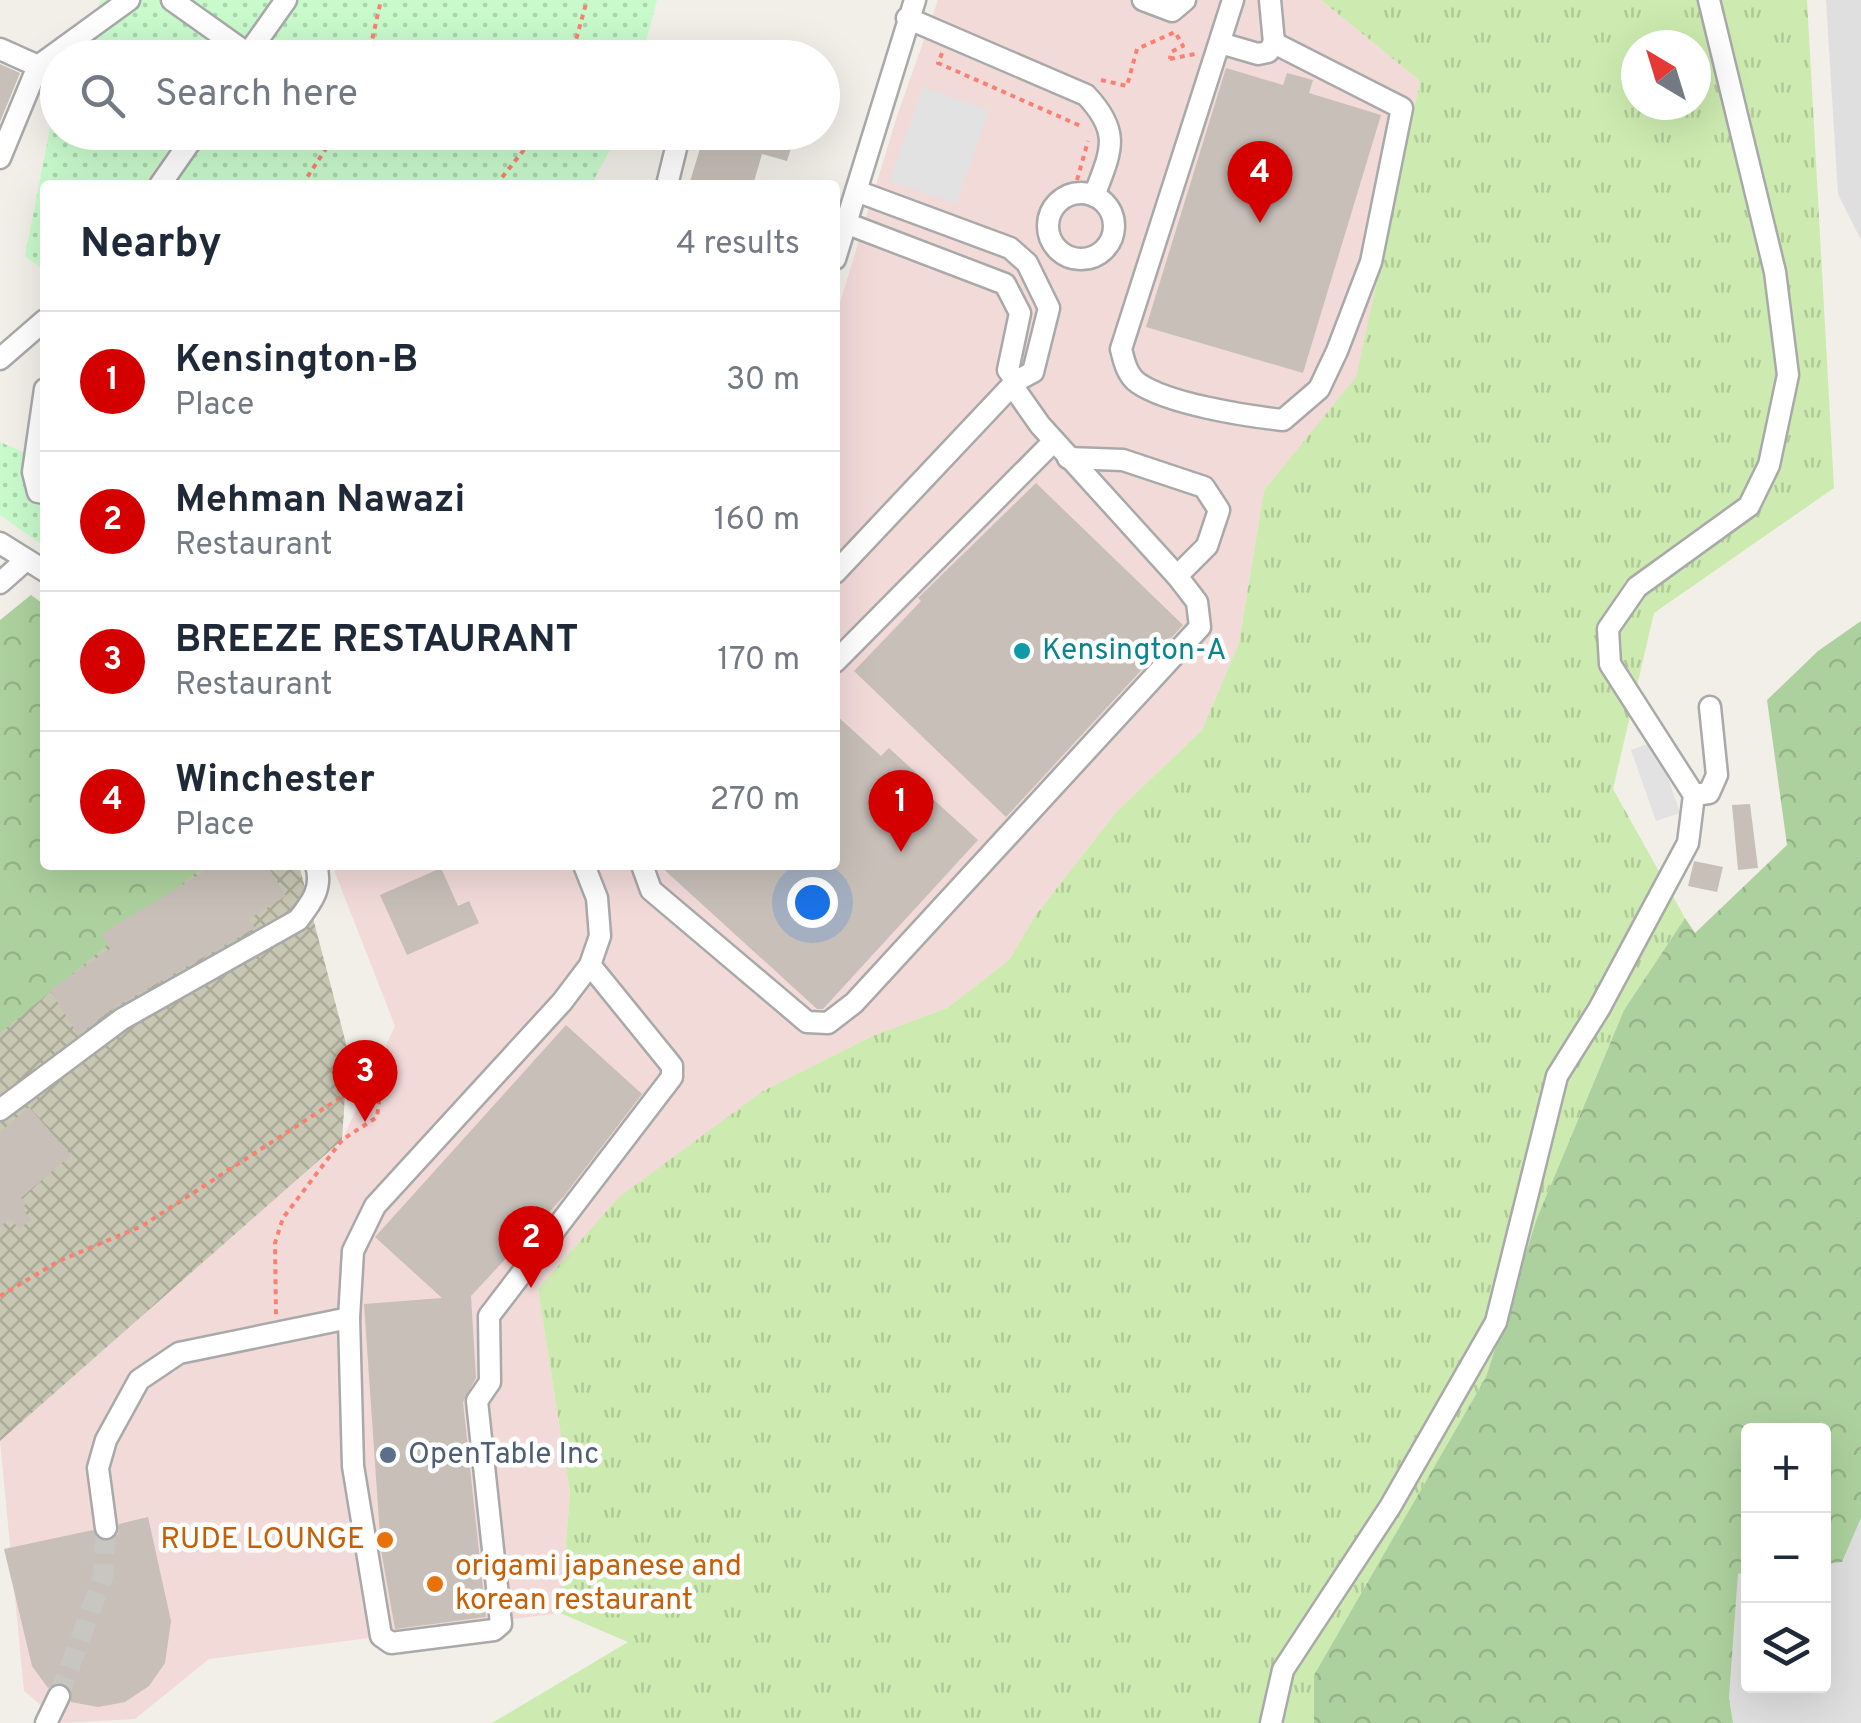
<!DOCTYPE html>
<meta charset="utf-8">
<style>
:root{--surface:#fff;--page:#f6f6f7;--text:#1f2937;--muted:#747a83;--line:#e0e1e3;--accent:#d40000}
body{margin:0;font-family:Overpass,sans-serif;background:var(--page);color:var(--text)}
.controls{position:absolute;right:30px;bottom:30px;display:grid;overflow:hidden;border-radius:10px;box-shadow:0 10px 40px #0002}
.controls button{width:90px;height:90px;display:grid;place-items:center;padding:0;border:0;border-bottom:2px solid var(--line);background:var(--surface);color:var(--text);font:50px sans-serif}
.compass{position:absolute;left:1621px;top:30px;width:90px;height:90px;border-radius:50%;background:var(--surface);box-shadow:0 10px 40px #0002;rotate:322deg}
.you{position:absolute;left:812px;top:902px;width:35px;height:35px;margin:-25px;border:8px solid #fff;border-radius:50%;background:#1a73e8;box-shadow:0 0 0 15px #1a73e833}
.badge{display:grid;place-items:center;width:65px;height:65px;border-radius:50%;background:var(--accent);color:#fff;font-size:32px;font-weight:700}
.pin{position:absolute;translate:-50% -82px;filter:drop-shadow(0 2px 5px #0008)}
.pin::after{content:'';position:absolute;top:52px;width:35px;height:30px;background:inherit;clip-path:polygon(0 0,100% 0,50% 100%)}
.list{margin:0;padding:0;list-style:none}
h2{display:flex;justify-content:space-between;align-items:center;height:130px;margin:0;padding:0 40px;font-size:42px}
h2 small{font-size:32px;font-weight:400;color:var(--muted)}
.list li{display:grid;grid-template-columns:65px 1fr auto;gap:30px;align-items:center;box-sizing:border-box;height:140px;padding:0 40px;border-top:2px solid var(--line)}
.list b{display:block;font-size:38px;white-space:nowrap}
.list p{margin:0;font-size:32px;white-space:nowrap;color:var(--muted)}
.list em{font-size:32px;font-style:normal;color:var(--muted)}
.icon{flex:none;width:55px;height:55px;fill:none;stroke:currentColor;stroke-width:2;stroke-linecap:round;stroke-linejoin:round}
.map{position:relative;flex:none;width:1861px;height:1723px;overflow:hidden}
.search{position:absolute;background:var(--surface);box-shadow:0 10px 40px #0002;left:40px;top:40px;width:800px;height:110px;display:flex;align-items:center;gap:25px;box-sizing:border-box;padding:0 35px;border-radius:55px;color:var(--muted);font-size:38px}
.panel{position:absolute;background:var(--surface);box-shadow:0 10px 40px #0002;left:40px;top:180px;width:800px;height:690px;border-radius:10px}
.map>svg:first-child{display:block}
.residential{fill:#e0dfdf}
.commercial{fill:#f2dad9}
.construction{fill:url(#construction-cross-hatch)}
.grass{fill:url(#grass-tufts);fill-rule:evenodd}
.forest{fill:url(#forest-crowns)}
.park{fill:url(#park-dots)}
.parking{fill:#e2e2e2}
.building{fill:#c7bfb8}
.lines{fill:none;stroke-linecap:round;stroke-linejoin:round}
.minor-tunnel{stroke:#c8c6c1;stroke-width:20;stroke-dasharray:20 10;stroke-linecap:butt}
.minor-casing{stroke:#a9a9a9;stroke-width:25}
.path{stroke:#fa8072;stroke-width:4;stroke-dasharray:5 5;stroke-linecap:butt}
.minor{stroke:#fff;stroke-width:20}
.culture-dot{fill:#0f9aa8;stroke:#fff;stroke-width:4}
.service-dot{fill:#5c6f8a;stroke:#fff;stroke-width:4}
.food-dot{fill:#e8710a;stroke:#fff;stroke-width:4}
.labels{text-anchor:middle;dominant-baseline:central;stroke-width:9;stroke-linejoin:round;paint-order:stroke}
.culture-label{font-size:30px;fill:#0d838f;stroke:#fff;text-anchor:start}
.service-label{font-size:30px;fill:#4e5e75;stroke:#fff;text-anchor:start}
.food-label{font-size:30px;fill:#c56008;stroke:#fff;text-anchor:end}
</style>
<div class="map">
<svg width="1861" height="1723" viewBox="0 0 1861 1723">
<defs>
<pattern id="construction-cross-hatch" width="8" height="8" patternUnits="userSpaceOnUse" patternTransform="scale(2.5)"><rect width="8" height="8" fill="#c7c7b4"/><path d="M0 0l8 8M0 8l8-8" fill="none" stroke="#abab9a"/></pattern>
<pattern id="grass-tufts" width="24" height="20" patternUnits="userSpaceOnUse" patternTransform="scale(2.5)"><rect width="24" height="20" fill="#cdebb0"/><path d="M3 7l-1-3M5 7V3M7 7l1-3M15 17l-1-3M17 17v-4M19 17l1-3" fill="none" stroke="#b0c997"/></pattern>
<pattern id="forest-crowns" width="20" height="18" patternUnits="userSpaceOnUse" patternTransform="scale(2.5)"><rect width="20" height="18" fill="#add19e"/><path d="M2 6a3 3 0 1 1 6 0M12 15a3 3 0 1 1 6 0" fill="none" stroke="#95b388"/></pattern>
<pattern id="park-dots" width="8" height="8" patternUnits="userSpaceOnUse" patternTransform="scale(2.5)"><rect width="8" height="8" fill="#c8facc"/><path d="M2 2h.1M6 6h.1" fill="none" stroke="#acd6af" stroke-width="1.8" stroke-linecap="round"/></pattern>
</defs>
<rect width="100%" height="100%" fill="#f2efe9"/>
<g class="residential">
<polygon points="1826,0 1861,0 1861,240 1838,194"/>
<polygon points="1861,1518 1861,1723 1733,1723 1729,1698 1738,1574 1748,1572 1748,1686 1824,1686 1824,1564 1842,1561"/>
</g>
<polygon class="commercial" points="938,0 1321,0 1420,81 1356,378 1264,490 1239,643 1202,730 1117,811 1035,916 1009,960 947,1008 872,1036 763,1091 538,1288 570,1493 560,1613 209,1659 135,1719 62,1723 24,1691 0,1441 342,1140 395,1026 332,865 835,865 835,319 898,113"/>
<polygon class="construction" points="204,865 299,865 348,1051 342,1140 0,1441 0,1028"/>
<path class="grass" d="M1321 0H1807L1834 488 1654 613 1613 789 1685 918 1624 1010 1537 1218 1486 1377 1314 1675V1723H492L628 1642 560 1613 570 1493 538 1289 619 1197 763 1091 872 1036 947 1008 1009 960 1035 916 1117 811 1202 730 1239 643 1264 490 1356 377 1420 81ZM1636 45H1696V105H1636Z"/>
<g class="forest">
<polygon points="31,595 45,605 45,865 205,865 0,1033 0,620"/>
<polygon points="1861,621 1861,1518 1842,1562 1824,1564 1824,1430 1748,1430 1748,1572 1738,1574 1729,1698 1733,1723 1314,1723 1314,1675 1486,1377 1537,1218 1624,1010 1685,918 1695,933 1787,845 1767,700 1818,651"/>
</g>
<g class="park">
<polygon points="101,0 271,0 233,57 74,58"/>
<polygon points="299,0 657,0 642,57 258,57"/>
<polygon points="57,93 58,132 181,133 144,185 45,185 45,271 25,256"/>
<polygon points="209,133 209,132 619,133 591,185 173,185"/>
<polygon points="0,442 45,462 45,547 0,515"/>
</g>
<g class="parking">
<polygon points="923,87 989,110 956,204 889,181"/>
<polygon points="1648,744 1664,766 1680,813 1656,821 1631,750"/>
</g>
<g class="building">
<polygon points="0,64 20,73 0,122"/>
<polygon points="1226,68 1283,85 1287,73 1313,80 1309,93 1381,115 1303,373 1146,327"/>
<polygon points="705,132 796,132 787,161 762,154 753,185 689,185"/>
<polygon points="1036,483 1183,625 1006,817 854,671 921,601 918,598"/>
<polygon points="835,714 881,756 889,748 927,783 922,789 978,840 823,1009 817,1009 659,865 835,865"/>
<polygon points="1750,804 1758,868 1738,870 1732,805"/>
<polygon points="1694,861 1723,867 1717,892 1688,886"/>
<polygon points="215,865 267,865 286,896 249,919 255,928 115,1007 78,1035 50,990 110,949 101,934"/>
<polygon points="441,868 458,906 469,901 479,923 407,955 380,895"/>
<polygon points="566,1025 642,1094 564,1196 471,1296 476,1378 463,1402 486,1617 395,1629 381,1550 364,1304 442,1298 375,1237"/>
<polygon points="29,1107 71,1155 21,1198 26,1204 22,1208 31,1220 19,1229 10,1218 0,1227 0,1132"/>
<polygon points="148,1517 171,1621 165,1663 149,1686 125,1702 98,1707 71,1702 70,1688 59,1682 48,1688 32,1666 4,1549 93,1530 100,1540 109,1541 118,1534 119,1524"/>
</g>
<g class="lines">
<polyline class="minor-tunnel" points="59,1696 103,1577 106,1528"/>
<defs>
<g id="minor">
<polyline points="172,0 248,54"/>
<polyline points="1143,0 1172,11 1185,0"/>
<path d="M1233 0 1121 349C1124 361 1127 375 1138 383 1168 404 1246 416 1283 420L1319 389 1337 351 1371 262 1402 108 1274 43"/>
<polyline points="1270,0 1274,43"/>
<path d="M907 18 1086 95C1122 133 1111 151 1094 196"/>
<polyline points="1220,43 1258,54 1268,52 1274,43"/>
<polyline points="0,49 38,66 0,158"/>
<polyline points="245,58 286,0"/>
<polyline points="38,66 129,0"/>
<polyline points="160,185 197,132"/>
<polyline points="667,185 680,132"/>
<polyline points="859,192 1010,248 1027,263 1049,308 1033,372 1016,381"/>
<circle cx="1081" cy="226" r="33"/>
<polyline points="848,224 1005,284 1020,313 1008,370 1016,381"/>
<polyline points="835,259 915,0"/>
<polyline points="0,359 45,320"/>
<polyline points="45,389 33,472 38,492 45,493"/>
<polyline points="1068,458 1123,460 1204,487 1219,510 1207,546 1177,576"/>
<polyline points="0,543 45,571"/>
<polyline points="835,573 1016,381"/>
<polyline points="0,583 26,560"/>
<polyline points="835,662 1054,441"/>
<polyline points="1694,795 1709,793 1717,775 1710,707"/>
<polyline points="584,865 597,898 600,936 590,965 562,1002 375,1206 353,1251 349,1318 353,1466 381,1636 391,1643 494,1630 501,1624 477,1401 490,1382 489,1316 672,1077 672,1066 590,965"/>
<polyline points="642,865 651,890 807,1022 828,1023 854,1003 1200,627 1197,602 1177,576 1040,425 1014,388"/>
<path d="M0 1110 122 1019 298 920C312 902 323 888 316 865"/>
<polyline points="106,1528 98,1468 106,1440 139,1380 179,1353 349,1318"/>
<polyline points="46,1723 59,1696"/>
<polyline points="1271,1723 1283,1670 1390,1507 1496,1322 1557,1076 1599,1009 1688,843 1694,795 1610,664 1608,629 1637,587 1749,506 1769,465 1788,375 1775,272 1709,0"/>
</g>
</defs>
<use href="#minor" class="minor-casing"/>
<g class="path">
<polyline points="942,53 938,63 1083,127"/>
<polyline points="368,58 381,0"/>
<polyline points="571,58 587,0"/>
<polyline points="1170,59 1195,54"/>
<polyline points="1101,80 1127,86 1137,49 1175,32 1183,46 1171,52 1170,59"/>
<polyline points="1077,180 1088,141"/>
<polyline points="302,185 337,132"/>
<polyline points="496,185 538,132"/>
<polyline points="0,1296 59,1261 142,1226 343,1096 372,1089 379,1102 377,1117 342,1140 283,1218 275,1243 276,1315"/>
</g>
<use href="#minor" class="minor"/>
</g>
<circle class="culture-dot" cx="1022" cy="651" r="10"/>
<circle class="service-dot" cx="388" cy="1455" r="10"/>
<g class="food-dot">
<circle cx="385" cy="1540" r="10"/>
<circle cx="435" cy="1584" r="10"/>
</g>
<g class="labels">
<g class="culture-label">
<text x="1042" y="651">Kensington-A</text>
</g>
<g class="service-label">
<text x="408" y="1455">OpenTable Inc</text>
</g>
<g class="food-label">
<text x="365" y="1540">RUDE LOUNGE</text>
<text x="455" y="1567" text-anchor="start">origami japanese and<tspan x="455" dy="34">korean restaurant</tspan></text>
</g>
</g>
</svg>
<div class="controls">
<button>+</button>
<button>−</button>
<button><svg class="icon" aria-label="layers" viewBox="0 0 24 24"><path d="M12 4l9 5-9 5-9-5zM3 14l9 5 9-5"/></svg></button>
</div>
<svg class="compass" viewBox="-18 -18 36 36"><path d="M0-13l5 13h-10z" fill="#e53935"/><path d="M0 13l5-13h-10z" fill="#747a83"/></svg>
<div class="you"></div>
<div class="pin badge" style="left:901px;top:852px">1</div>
<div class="pin badge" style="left:531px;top:1288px">2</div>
<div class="pin badge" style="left:365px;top:1122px">3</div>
<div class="pin badge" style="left:1260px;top:223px">4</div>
<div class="search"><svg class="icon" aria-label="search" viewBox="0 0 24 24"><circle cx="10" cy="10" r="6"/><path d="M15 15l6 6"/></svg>Search here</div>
<section class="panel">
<h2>Nearby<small>4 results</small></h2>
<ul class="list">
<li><span class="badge">1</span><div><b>Kensington-B</b><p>Place</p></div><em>30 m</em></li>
<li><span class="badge">2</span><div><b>Mehman Nawazi</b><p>Restaurant</p></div><em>160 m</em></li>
<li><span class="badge">3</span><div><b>BREEZE RESTAURANT</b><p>Restaurant</p></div><em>170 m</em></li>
<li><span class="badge">4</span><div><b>Winchester</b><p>Place</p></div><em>270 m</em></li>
</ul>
</section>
</div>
